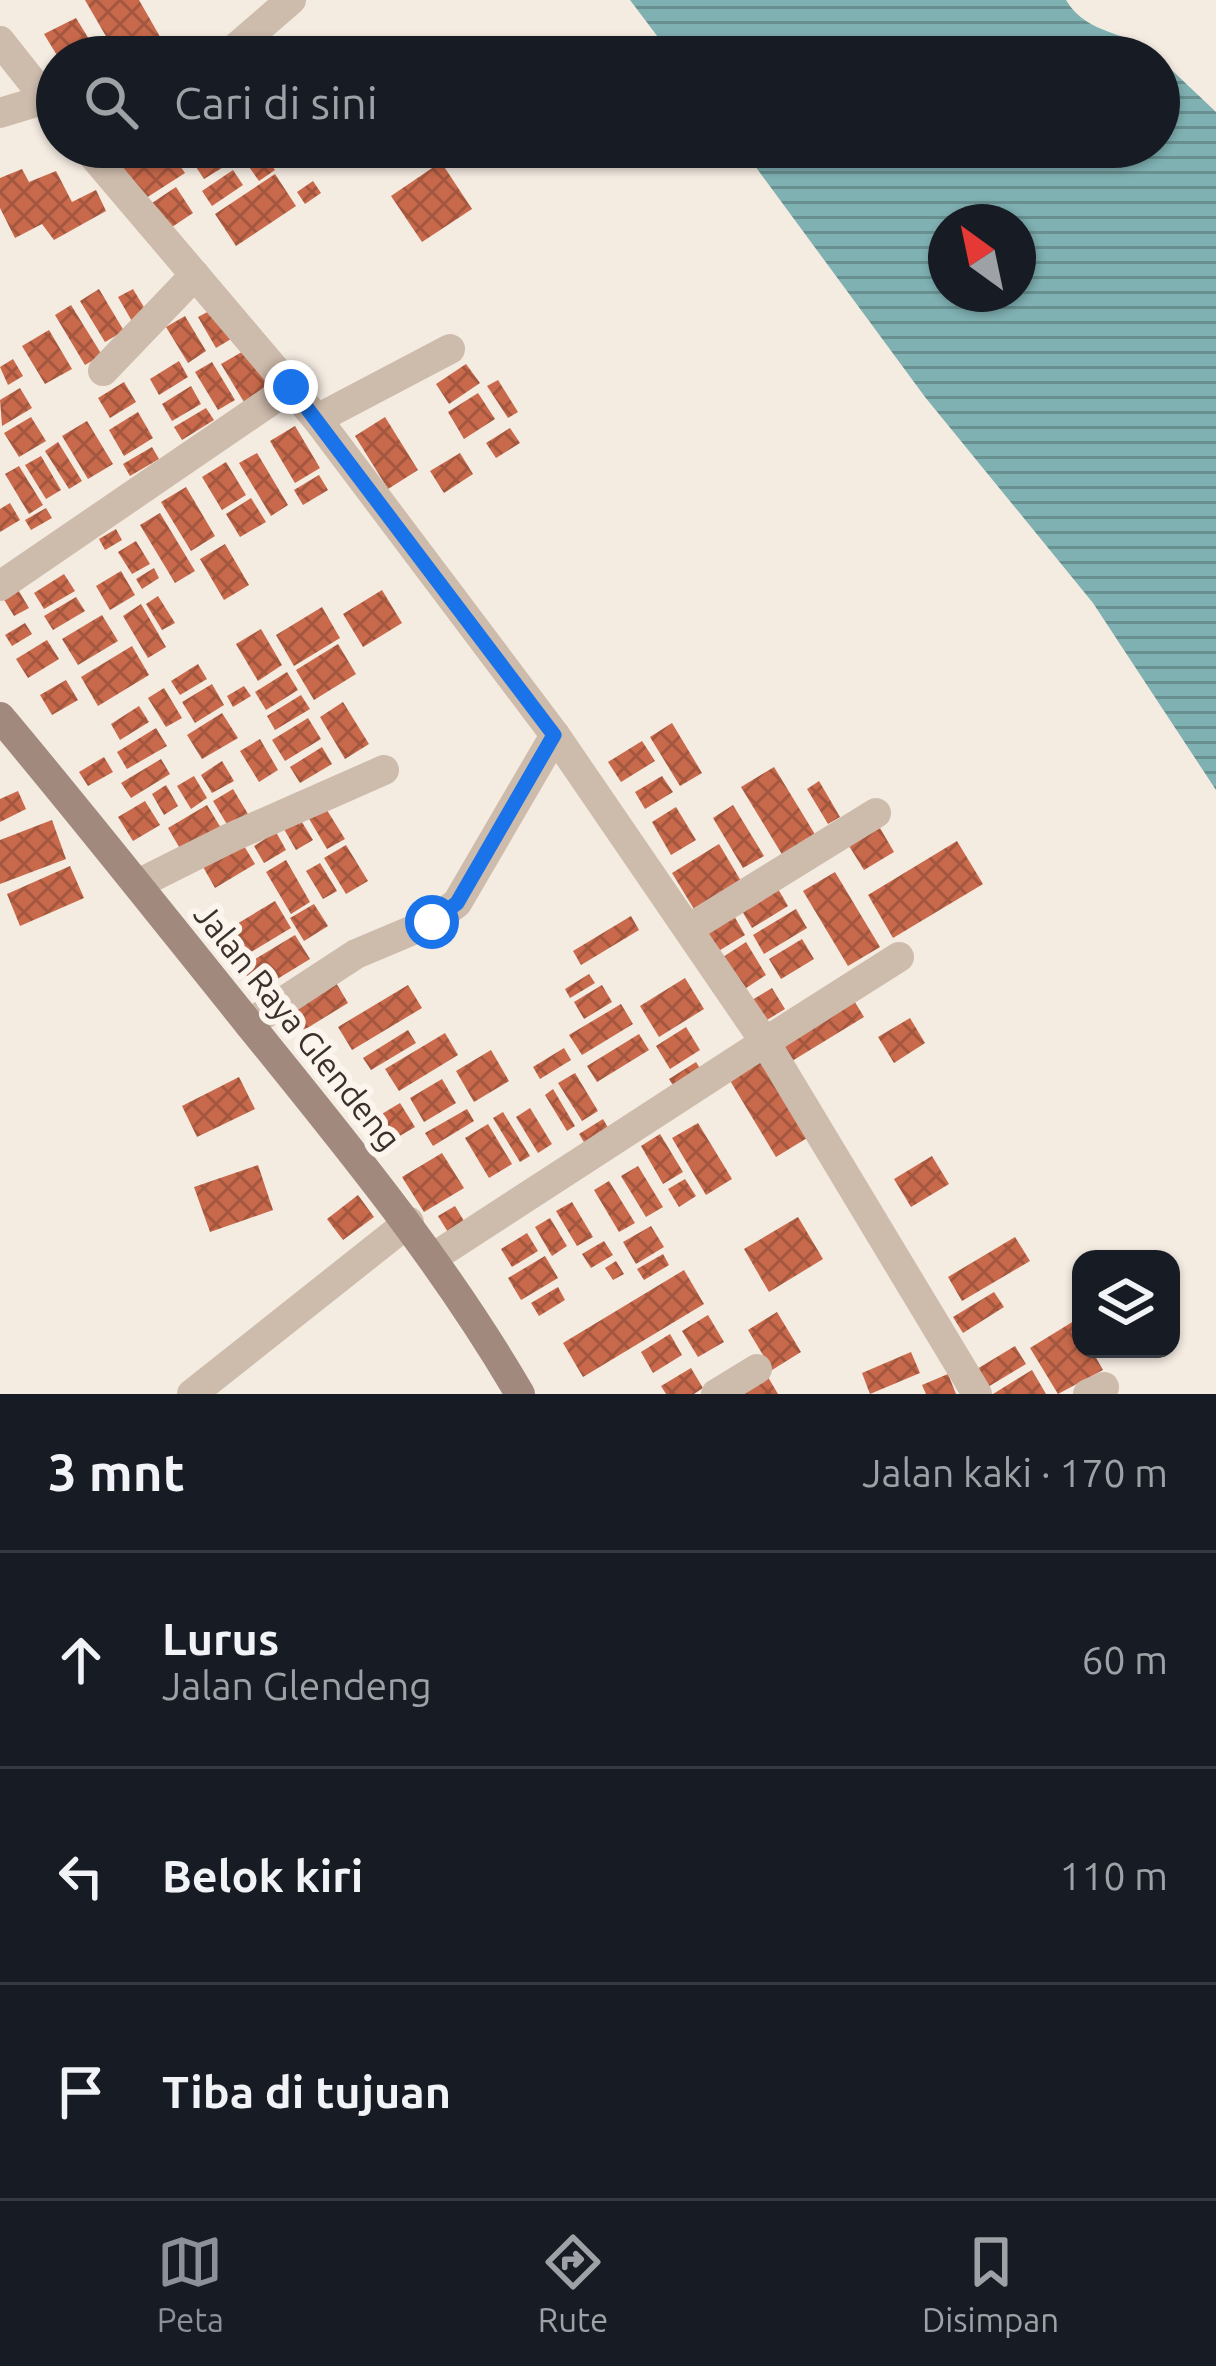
<!DOCTYPE html>
<html lang="id">
<meta charset="utf-8">
<style>
:root{--surface:#171b24;--page:#20242c;--text:#f1f3f6;--muted:#9ea1a6;--line:#363941;--accent:#8c9099}
body{margin:0;font-family:Ubuntu,sans-serif;background:var(--page);color:var(--text)}
.controls{position:absolute;right:36px;bottom:36px;display:grid;overflow:hidden;border-radius:24px;box-shadow:0 3px 9px #0004}
.controls button{width:108px;height:108px;display:grid;place-items:center;padding:0;border:0;border-bottom:3px solid var(--line);background:var(--surface);color:var(--text);font:60px sans-serif}
.compass{position:absolute;left:928px;top:204px;width:108px;height:108px;border-radius:50%;background:var(--surface);box-shadow:0 3px 9px #0004;rotate:327deg}
.stop{position:absolute;width:36px;height:36px;margin:-27px;border:9px solid #1a73e8;border-radius:50%;background:#fff}
.stop.end{background:#1a73e8;border-color:#fff;box-shadow:0 3px 12px #0008}
.list{margin:0;padding:0;list-style:none}
h2{display:flex;justify-content:space-between;align-items:center;height:156px;margin:0;padding:0 48px;font-size:51px}
h2 small{font-size:39px;font-weight:400;color:var(--muted)}
.list li{display:grid;grid-template-columns:78px 1fr auto;gap:36px;align-items:center;box-sizing:border-box;height:216px;padding:0 48px;border-top:3px solid var(--line)}
.list b{display:block;font-size:45px;white-space:nowrap}
.list p{margin:0;font-size:39px;white-space:nowrap;color:var(--muted)}
.list em{font-size:39px;font-style:normal;color:var(--muted)}
.icon{flex:none;width:66px;height:66px;fill:none;stroke:currentColor;stroke-width:2;stroke-linecap:round;stroke-linejoin:round}
.map{position:relative;flex:none;width:1216px;height:1394px;overflow:hidden}
.search{position:absolute;background:var(--surface);box-shadow:0 3px 9px #0004;left:36px;right:36px;top:36px;height:132px;display:flex;align-items:center;gap:30px;box-sizing:border-box;padding:0 42px;border-radius:66px;color:var(--muted);font-size:45px}
.sheet{height:804px;background:var(--surface)}
nav{display:flex;justify-content:space-around;align-items:center;box-sizing:border-box;height:168px;border-top:3px solid var(--line);background:var(--surface);font-size:33px;color:var(--muted)}
nav a{display:grid;justify-items:center;gap:6px}
nav .on{color:var(--accent)}
.map>svg:first-child{display:block}
.water{fill:url(#water-rules);fill-rule:evenodd}
.building{fill:url(#building-cross-hatch)}
.lines{fill:none;stroke-linecap:round;stroke-linejoin:round}
.minor{stroke:#cdbbac;stroke-width:30}
.secondary{stroke:#a18a7d;stroke-width:30}
.route{stroke:#1a73e8;stroke-width:15}
.labels{text-anchor:middle;dominant-baseline:central;stroke-width:12;stroke-linejoin:round;paint-order:stroke}
.street-label{font-size:33px;fill:#3b302b;stroke:#fbf5ee}
</style>
<div class="map">
<svg width="1216" height="1394" viewBox="0 0 1216 1394">
<defs>
<pattern id="water-rules" width="6" height="5" patternUnits="userSpaceOnUse" patternTransform="scale(3)"><rect width="6" height="5" fill="#7fb0b2"/><path d="M0 2.5h6" fill="none" stroke="#699091"/></pattern>
<pattern id="building-cross-hatch" width="8" height="8" patternUnits="userSpaceOnUse" patternTransform="scale(3)"><rect width="8" height="8" fill="#c8694b"/><path d="M0 0l8 8M0 8l8-8" fill="none" stroke="#a4573f"/></pattern>
</defs>
<rect width="100%" height="100%" fill="#f4ebe1"/>
<g class="water">
<path d="M630 0H1066C1088 37 1130 30 1158 57H673Z"/>
<path d="M1159 58 1216 112V790L1093 603 925 397 741 147H1159ZM946 222H1018V294H946Z"/>
</g>
<g class="building">
<polygon points="85,0 139,0 163,42 137,57 118,57"/>
<polygon points="76,18 100,57 58,57 44,34"/>
<polygon points="147,147 167,147 185,173 143,200 119,165"/>
<polygon points="218,147 230,163 204,179 194,164"/>
<polygon points="263,153 275,170 259,181 247,164"/>
<polygon points="441,162 472,209 422,242 391,196"/>
<polygon points="22,169 29,182 56,171 72,202 96,190 106,211 54,240 42,224 15,238 0,208 0,178"/>
<polygon points="233,170 243,185 212,206 202,191"/>
<polygon points="275,174 296,206 236,246 215,214"/>
<polygon points="313,181 321,193 305,204 297,192"/>
<polygon points="176,187 193,213 166,231 149,205"/>
<polygon points="99,289 124,331 105,342 80,301"/>
<polygon points="133,289 148,314 133,323 118,297"/>
<polygon points="71,305 102,355 85,365 55,315"/>
<polygon points="213,309 231,339 216,348 198,317"/>
<polygon points="185,316 206,351 188,363 166,327"/>
<polygon points="49,330 72,369 45,384 22,346"/>
<polygon points="247,349 273,392 247,407 221,364"/>
<polygon points="13,359 23,376 8,385 0,367"/>
<polygon points="179,361 188,377 159,395 150,379"/>
<polygon points="212,362 235,400 218,410 195,372"/>
<polygon points="466,364 480,383 449,404 436,384"/>
<polygon points="498,380 518,412 508,418 487,386"/>
<polygon points="124,382 136,402 110,418 98,398"/>
<polygon points="191,386 201,404 172,421 162,404"/>
<polygon points="20,388 32,408 2,426 0,400"/>
<polygon points="478,393 495,419 464,439 448,412"/>
<polygon points="206,408 214,420 182,440 174,427"/>
<polygon points="138,412 153,438 124,456 109,430"/>
<polygon points="31,417 46,441 19,457 4,433"/>
<polygon points="385,417 418,470 388,489 355,436"/>
<polygon points="87,421 113,464 88,479 62,436"/>
<polygon points="295,426 320,468 295,483 270,441"/>
<polygon points="510,428 520,443 496,458 486,443"/>
<polygon points="58,442 82,481 69,489 45,451"/>
<polygon points="152,447 159,459 130,476 123,464"/>
<polygon points="257,453 288,505 271,516 239,463"/>
<polygon points="460,453 473,474 444,493 430,471"/>
<polygon points="41,456 61,490 46,499 25,465"/>
<polygon points="226,462 246,495 222,510 202,477"/>
<polygon points="19,466 43,505 29,514 5,474"/>
<polygon points="319,475 328,490 303,505 294,490"/>
<polygon points="186,487 215,536 191,551 161,502"/>
<polygon points="251,498 266,522 240,537 226,514"/>
<polygon points="10,503 20,520 0,532 0,509"/>
<polygon points="46,508 52,518 31,530 25,520"/>
<polygon points="160,513 195,571 175,583 140,525"/>
<polygon points="116,529 122,540 105,550 99,539"/>
<polygon points="136,541 150,564 132,574 118,552"/>
<polygon points="225,544 249,585 224,600 200,559"/>
<polygon points="154,568 159,578 142,589 136,579"/>
<polygon points="121,571 135,595 110,610 96,586"/>
<polygon points="64,574 75,591 44,609 34,593"/>
<polygon points="14,583 29,608 14,616 0,593"/>
<polygon points="382,590 402,623 363,647 343,614"/>
<polygon points="158,596 175,623 162,630 146,604"/>
<polygon points="76,597 85,611 53,630 44,616"/>
<polygon points="141,604 166,647 148,658 123,616"/>
<polygon points="322,607 340,638 294,666 276,635"/>
<polygon points="102,615 118,641 78,665 62,639"/>
<polygon points="25,623 32,634 12,646 5,635"/>
<polygon points="261,629 282,665 258,681 236,644"/>
<polygon points="47,640 59,659 28,678 16,659"/>
<polygon points="338,644 356,674 314,700 296,670"/>
<polygon points="132,646 149,675 98,706 81,677"/>
<polygon points="198,664 207,679 180,695 171,681"/>
<polygon points="287,672 298,690 266,710 255,692"/>
<polygon points="66,680 78,700 52,715 40,695"/>
<polygon points="212,684 224,705 195,723 182,702"/>
<polygon points="244,686 251,696 233,707 227,696"/>
<polygon points="164,688 182,718 166,727 148,698"/>
<polygon points="301,695 310,709 275,730 267,716"/>
<polygon points="343,702 369,744 345,759 320,717"/>
<polygon points="139,706 149,722 120,740 111,724"/>
<polygon points="222,713 238,738 202,759 187,735"/>
<polygon points="308,718 321,739 285,761 272,740"/>
<polygon points="672,723 702,773 680,786 650,737"/>
<polygon points="156,728 167,746 127,769 117,752"/>
<polygon points="260,739 278,770 259,782 240,751"/>
<polygon points="642,741 655,761 621,782 608,762"/>
<polygon points="322,747 332,764 300,783 290,767"/>
<polygon points="104,757 113,772 88,786 79,772"/>
<polygon points="161,759 170,774 131,798 121,783"/>
<polygon points="222,761 234,781 212,793 201,775"/>
<polygon points="774,767 816,836 783,856 741,787"/>
<polygon points="194,776 207,798 191,809 177,786"/>
<polygon points="662,776 673,792 645,809 635,792"/>
<polygon points="819,781 840,817 828,824 807,789"/>
<polygon points="166,785 178,806 164,815 152,794"/>
<polygon points="233,789 248,814 228,826 213,801"/>
<polygon points="18,791 26,809 0,822 0,799"/>
<polygon points="145,801 160,825 133,841 118,817"/>
<polygon points="207,805 221,828 182,852 168,828"/>
<polygon points="733,805 764,856 743,868 713,818"/>
<polygon points="325,807 345,839 327,849 308,817"/>
<polygon points="676,807 696,840 671,855 652,822"/>
<polygon points="300,819 313,840 296,850 284,829"/>
<polygon points="52,820 66,859 0,884 0,840"/>
<polygon points="880,828 894,852 864,870 849,846"/>
<polygon points="276,832 286,850 264,863 254,846"/>
<polygon points="241,841 255,864 215,888 202,865"/>
<polygon points="957,841 983,884 893,938 868,895"/>
<polygon points="719,844 744,886 697,914 672,873"/>
<polygon points="346,845 368,881 346,894 324,858"/>
<polygon points="286,860 310,902 291,914 266,872"/>
<polygon points="320,863 337,891 323,899 306,871"/>
<polygon points="70,866 84,898 20,926 7,894"/>
<polygon points="835,872 880,947 848,966 803,891"/>
<polygon points="778,889 788,906 752,928 742,911"/>
<polygon points="275,901 291,928 236,961 220,934"/>
<polygon points="314,904 328,926 304,941 290,918"/>
<polygon points="730,909 745,935 712,955 696,929"/>
<polygon points="796,909 807,928 764,954 753,935"/>
<polygon points="631,916 639,930 581,965 573,951"/>
<polygon points="295,935 310,959 256,992 242,967"/>
<polygon points="802,939 814,959 781,979 769,959"/>
<polygon points="746,942 766,975 737,994 717,961"/>
<polygon points="589,974 595,983 570,998 565,989"/>
<polygon points="685,978 704,1009 659,1037 640,1006"/>
<polygon points="335,981 348,1003 304,1030 290,1008"/>
<polygon points="408,985 422,1008 352,1050 338,1027"/>
<polygon points="602,985 612,1002 584,1019 574,1002"/>
<polygon points="772,988 785,1009 762,1023 749,1002"/>
<polygon points="850,994 864,1017 792,1061 778,1038"/>
<polygon points="621,1004 633,1024 582,1055 569,1035"/>
<polygon points="910,1018 925,1043 894,1063 878,1037"/>
<polygon points="686,1027 700,1050 670,1069 656,1046"/>
<polygon points="408,1030 416,1043 371,1070 363,1058"/>
<polygon points="445,1033 458,1055 399,1091 385,1069"/>
<polygon points="639,1034 649,1050 597,1082 587,1066"/>
<polygon points="564,1048 571,1060 540,1079 533,1067"/>
<polygon points="491,1050 509,1081 474,1102 456,1071"/>
<polygon points="760,1060 807,1138 776,1157 729,1079"/>
<polygon points="696,1062 701,1070 674,1087 669,1079"/>
<polygon points="575,1073 598,1111 582,1121 558,1083"/>
<polygon points="239,1077 255,1109 197,1137 182,1106"/>
<polygon points="442,1079 456,1103 424,1122 410,1098"/>
<polygon points="553,1089 575,1126 567,1131 545,1095"/>
<polygon points="400,1103 415,1127 381,1147 367,1123"/>
<polygon points="530,1108 552,1144 538,1153 516,1117"/>
<polygon points="467,1109 474,1121 433,1146 425,1133"/>
<polygon points="503,1112 530,1156 520,1162 493,1118"/>
<polygon points="603,1119 611,1133 587,1147 579,1134"/>
<polygon points="698,1123 732,1179 706,1195 672,1138"/>
<polygon points="488,1124 512,1164 489,1178 465,1138"/>
<polygon points="660,1134 683,1172 663,1184 641,1146"/>
<polygon points="442,1153 464,1188 424,1212 402,1177"/>
<polygon points="932,1156 949,1184 911,1207 894,1179"/>
<polygon points="258,1165 273,1210 210,1232 194,1187"/>
<polygon points="638,1166 663,1207 646,1217 621,1176"/>
<polygon points="685,1179 696,1196 679,1207 668,1189"/>
<polygon points="609,1181 635,1223 619,1232 594,1190"/>
<polygon points="358,1195 374,1217 343,1240 327,1219"/>
<polygon points="572,1202 593,1237 577,1246 556,1211"/>
<polygon points="455,1206 467,1226 451,1237 438,1216"/>
<polygon points="798,1217 823,1259 769,1292 744,1249"/>
<polygon points="550,1218 567,1246 552,1256 535,1227"/>
<polygon points="651,1226 664,1247 636,1264 623,1242"/>
<polygon points="527,1233 538,1251 512,1267 501,1249"/>
<polygon points="1015,1237 1030,1261 962,1301 948,1277"/>
<polygon points="604,1241 613,1255 591,1268 582,1254"/>
<polygon points="663,1254 669,1265 644,1280 637,1269"/>
<polygon points="545,1256 558,1278 521,1300 508,1278"/>
<polygon points="616,1261 624,1274 613,1280 605,1268"/>
<polygon points="684,1270 704,1304 583,1377 563,1343"/>
<polygon points="558,1287 565,1300 539,1316 531,1303"/>
<polygon points="994,1292 1004,1307 963,1333 953,1317"/>
<polygon points="777,1312 801,1352 772,1370 748,1330"/>
<polygon points="708,1315 724,1342 698,1357 682,1331"/>
<polygon points="1074,1321 1081,1333 1081,1349 1091,1349 1103,1370 1058,1394 1030,1348"/>
<polygon points="670,1334 682,1355 653,1373 641,1352"/>
<polygon points="1015,1346 1026,1364 983,1390 972,1372"/>
<polygon points="911,1352 920,1373 870,1394 862,1373"/>
<polygon points="762,1367 778,1394 717,1394"/>
<polygon points="691,1368 703,1388 694,1394 666,1394 661,1386"/>
<polygon points="1032,1370 1046,1394 993,1394"/>
<polygon points="948,1374 956,1394 926,1394 922,1385"/>
</g>
<g class="lines">
<g class="minor">
<polyline points="0,41 57,113"/>
<polyline points="225,57 291,0"/>
<polyline points="0,113 46,99"/>
<polyline points="86,147 317,419 555,735 765,1042 434,1257"/>
<polyline points="103,371 195,275"/>
<polyline points="317,419 450,349"/>
<polyline points="0,586 291,387"/>
<polyline points="140,883 232,837 384,770"/>
<polyline points="690,928 876,813"/>
<polyline points="899,957 765,1042 977,1394"/>
<polyline points="249,1024 356,954 432,922 457,903 555,735"/>
<polyline points="192,1394 409,1222"/>
<polyline points="716,1394 757,1369"/>
<polyline points="1088,1394 1104,1387"/>
</g>
<path class="secondary" d="M0 717C85 818 166 921 249 1024 346 1144 442 1260 520 1394"/>
</g>
<g class="lines">
<polyline class="route" points="291,387 554,735 457,903 432,922"/>
</g>
<g class="labels">
<g class="street-label">
<text transform="translate(298 1026) rotate(51)">Jalan Raya Glendeng</text>
</g>
</g>
</svg>
<div class="controls">
<button><svg class="icon" aria-label="layers" viewBox="0 0 24 24"><path d="M12 4l9 5-9 5-9-5zM3 14l9 5 9-5"/></svg></button>
</div>
<svg class="compass" viewBox="-18 -18 36 36"><path d="M0-13l5 13h-10z" fill="#e53935"/><path d="M0 13l5-13h-10z" fill="#9ea1a6"/></svg>
<div class="stop" style="left:432px;top:922px"></div>
<div class="stop end" style="left:291px;top:387px"></div>
<div class="search"><svg class="icon" aria-label="search" viewBox="0 0 24 24"><circle cx="10" cy="10" r="6"/><path d="M15 15l6 6"/></svg>Cari di sini</div>
</div>
<section class="sheet">
<h2>3 mnt<small>Jalan kaki · 170 m</small></h2>
<ul class="list">
<li><svg class="icon" aria-label="ahead" viewBox="0 0 24 24"><path d="M12 20V5M6 11l6-6 6 6"/></svg><div><b>Lurus</b><p>Jalan Glendeng</p></div><em>60 m</em></li>
<li><svg class="icon" aria-label="left" viewBox="0 0 24 24"><path d="M17 20v-9H6M10 6l-5 5 5 5"/></svg><div><b>Belok kiri</b></div><em>110 m</em></li>
<li><svg class="icon" aria-label="arrive" viewBox="0 0 24 24"><path d="M6 21V4h12l-3 4 3 4H6"/></svg><div><b>Tiba di tujuan</b></div></li>
</ul>
</section>
<nav>
<a class="on"><svg class="icon" aria-label="map" viewBox="0 0 24 24"><path d="M3 6l6-2 6 2 6-2v14l-6 2-6-2-6 2zM9 4v14M15 6v14"/></svg>Peta</a>
<a><svg class="icon" aria-label="directions" viewBox="0 0 24 24"><path d="M12 3l9 9-9 9-9-9zM9 14v-3h6M13 9l2 2-2 2"/></svg>Rute</a>
<a><svg class="icon" aria-label="saved" viewBox="0 0 24 24"><path d="M7 4h10v16l-5-4-5 4z"/></svg>Disimpan</a>
</nav>
